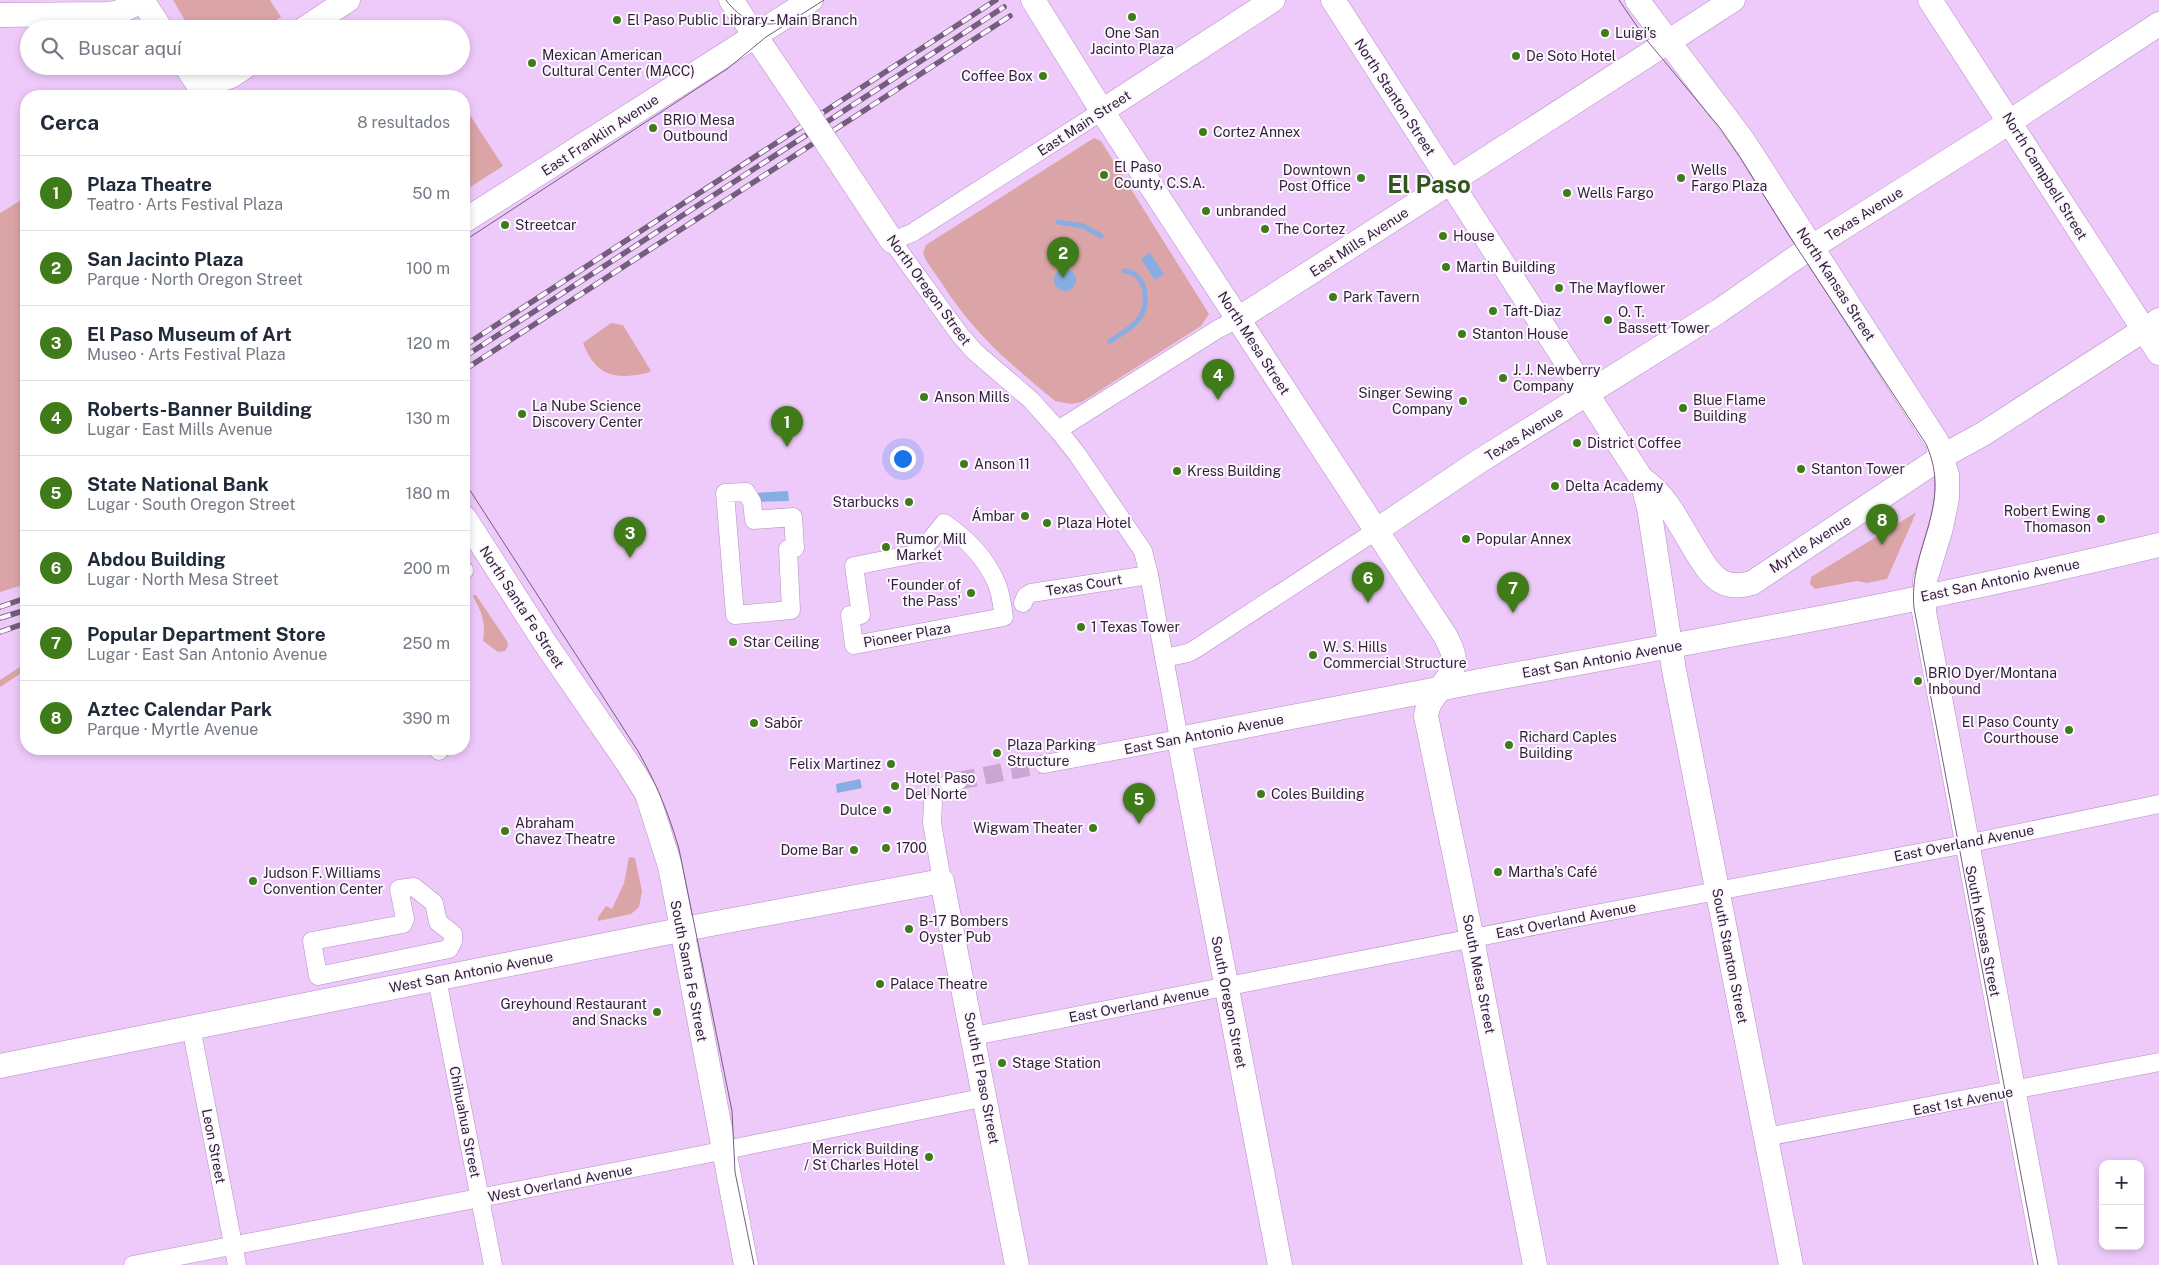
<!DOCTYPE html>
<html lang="es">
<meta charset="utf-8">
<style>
:root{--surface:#fff;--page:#f6f6f7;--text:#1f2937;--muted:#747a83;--line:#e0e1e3;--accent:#3f7c19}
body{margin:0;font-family:"Public Sans",sans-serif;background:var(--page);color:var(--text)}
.controls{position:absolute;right:15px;bottom:15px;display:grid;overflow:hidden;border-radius:10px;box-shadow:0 2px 8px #0003}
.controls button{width:45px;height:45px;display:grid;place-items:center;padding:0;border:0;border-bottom:1px solid var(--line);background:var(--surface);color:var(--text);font:25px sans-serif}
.you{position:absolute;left:902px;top:458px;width:18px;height:18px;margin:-12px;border:4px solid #fff;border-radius:50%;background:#1a73e8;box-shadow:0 0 0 8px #1a73e833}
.badge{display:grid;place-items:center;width:32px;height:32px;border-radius:50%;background:var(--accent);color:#fff;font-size:16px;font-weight:700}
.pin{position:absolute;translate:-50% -41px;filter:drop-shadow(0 1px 2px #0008)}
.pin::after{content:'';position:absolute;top:26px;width:18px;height:15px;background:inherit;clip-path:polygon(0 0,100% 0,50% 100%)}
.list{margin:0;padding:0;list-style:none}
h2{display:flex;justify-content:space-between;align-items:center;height:65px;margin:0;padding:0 20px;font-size:21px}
h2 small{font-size:16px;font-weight:400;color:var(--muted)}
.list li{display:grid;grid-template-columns:32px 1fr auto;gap:15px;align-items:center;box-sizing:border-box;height:75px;padding:0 20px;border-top:1px solid var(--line)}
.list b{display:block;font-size:19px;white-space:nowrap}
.list p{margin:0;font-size:16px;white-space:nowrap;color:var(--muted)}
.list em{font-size:16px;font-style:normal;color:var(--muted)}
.icon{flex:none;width:28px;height:28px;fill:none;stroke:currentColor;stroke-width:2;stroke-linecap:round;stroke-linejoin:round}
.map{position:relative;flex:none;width:2159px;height:1265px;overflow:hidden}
.search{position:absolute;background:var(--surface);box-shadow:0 2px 8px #0003;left:20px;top:20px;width:450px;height:55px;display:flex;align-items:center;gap:12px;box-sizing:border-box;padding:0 18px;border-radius:28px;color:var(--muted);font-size:19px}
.panel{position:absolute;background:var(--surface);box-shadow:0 2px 8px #0003;left:20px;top:90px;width:450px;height:665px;border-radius:20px}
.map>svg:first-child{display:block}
.green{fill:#dba5a7}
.water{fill:#87ade2}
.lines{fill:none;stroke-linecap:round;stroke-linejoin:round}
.stream{stroke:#87ade2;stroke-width:5}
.street-tunnel{stroke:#c8a8d3;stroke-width:18;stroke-dasharray:18 9;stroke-linecap:butt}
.street-casing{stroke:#b68cc6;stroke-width:19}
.secondary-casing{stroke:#b68cc6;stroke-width:25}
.street{stroke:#fff;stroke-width:18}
.secondary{stroke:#fff;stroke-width:24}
.tram{stroke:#755d7e;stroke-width:1}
.rail-casing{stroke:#755d7e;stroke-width:5.5}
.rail{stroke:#fdf8ff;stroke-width:4;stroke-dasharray:11;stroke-linecap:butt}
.secondary-bridge-casing{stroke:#b68cc6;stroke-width:25;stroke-linecap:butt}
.secondary-bridge{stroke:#fff;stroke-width:24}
.poi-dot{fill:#3f7c19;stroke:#fdf8ff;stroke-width:2}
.labels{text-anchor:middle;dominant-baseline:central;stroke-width:4;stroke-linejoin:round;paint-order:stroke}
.poi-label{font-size:14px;fill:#2f1e35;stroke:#fdf8ff;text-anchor:start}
.street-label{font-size:14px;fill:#2f1e35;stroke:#fdf8ff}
.town-label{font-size:24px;font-weight:bold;fill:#30571b;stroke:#fdf8ff}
</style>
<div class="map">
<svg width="2159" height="1265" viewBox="0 0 2159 1265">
<rect width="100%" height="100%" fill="#eecafb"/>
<g class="green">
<polygon points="173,0 270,0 281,17 263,29 190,29"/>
<polygon points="464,106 503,166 464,191"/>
<path d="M1094 138 1101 141 1209 314 1201 326 1082 402 1071 404 1055 401C1009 363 974 334 941 282 935 273 926 263 923 253L926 245Z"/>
<polygon points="26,197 26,584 0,592 0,213"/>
<path d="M611 323 623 325 651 371 647 373C614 380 596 376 583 343Z"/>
<polygon points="1915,513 1916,513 1887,579 1867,583 1857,581 1815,589 1810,584 1811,577"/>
<path d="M474 595H476L507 641 508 646 505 651 498 652 483 641C486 624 482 611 473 597Z"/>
<polygon points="26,663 26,670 0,687 0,680"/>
<polygon points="629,857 635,858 642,891 639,907 631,914 598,921 598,917 606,906 612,909 624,883"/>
</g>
<g class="water">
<polygon points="1150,253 1164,274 1155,280 1141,259"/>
<circle cx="1065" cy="280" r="11"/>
<polygon points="788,491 789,501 755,502 755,493"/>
<polygon points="860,779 862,788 837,793 836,784"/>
</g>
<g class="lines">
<g class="stream">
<polyline points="1058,222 1083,226 1101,236"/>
<path d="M1110 341C1119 335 1131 329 1138 320 1151 305 1147 272 1124 271"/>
</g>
<polyline class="street-tunnel" points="958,781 1044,764"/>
<defs>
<g id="street">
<polyline points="1058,430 1218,329 1238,319"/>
<polygon points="746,492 752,502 754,520 793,517 795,548 788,549 791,610 735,615 725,493"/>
<path d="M944 523C966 538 985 557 996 582 1001 592 1002 606 1004 617L854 645 850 615H861L854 566 920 553Z"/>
<polyline points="464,571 464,570"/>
<polyline points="1023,603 1026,596 1031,593 1149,575"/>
<polyline points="1164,658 1188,653 1197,648 1377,530"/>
<polyline points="437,749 439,751"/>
<polyline points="1044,764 1179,739 1149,575 1143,551 1077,454 1058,430 1031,400 975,352 960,335 892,241 912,233 1102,111"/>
<polyline points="949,783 958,781"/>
<polyline points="933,803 932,823 942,881"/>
<polygon points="414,887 434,903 438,922 453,934 453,941 449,949 318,976 312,941 403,924 405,919 399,889"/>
<polyline points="437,979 493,1265"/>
<polyline points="191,1027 237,1265"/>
<polyline points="974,1036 1595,914 1966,844 2159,804"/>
<polyline points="1766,1137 2159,1062"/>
<polyline points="133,1265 701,1155 986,1097"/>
</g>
<g id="secondary">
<polyline points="142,0 161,29"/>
<polyline points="731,0 808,114"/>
<path d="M1033 0 1102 111 1446 637C1449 644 1454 652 1454 660 1453 683 1428 693 1426 716L1472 939 1535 1265"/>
<polyline points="1333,0 1641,478 1649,508 1674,670 1791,1265"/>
<polyline points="1637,0 1742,139 1937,442 1947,475 1947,498 1941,528 1925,580 1924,612 2046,1265"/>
<polyline points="1930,0 2159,353"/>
<polyline points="0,15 105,14 117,13 142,1"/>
<polyline points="304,29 348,0"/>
<polyline points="186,66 206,96"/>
<polyline points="200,86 231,76 246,66"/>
<polyline points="1102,111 1273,0"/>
<polyline points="827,143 892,241"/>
<polyline points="464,221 811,0"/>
<polyline points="1238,319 1733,0"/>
<path d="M1642 479C1667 495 1681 528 1697 553 1704 564 1710 575 1722 582 1732 587 1741 586 1752 583L1943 456 1983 434 2159 320"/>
<polyline points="464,517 545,643 627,762 647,794 670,866 746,1265"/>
<polyline points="1377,530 1478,462 1719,311 1801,254 1988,136 2159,24"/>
<polyline points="0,1066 695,927 942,881 1017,1265"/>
<path d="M1280 1265 1179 739C1281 719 1382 699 1485 680 1710 639 1936 599 2159 545"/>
</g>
</defs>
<use href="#street" class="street-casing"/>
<use href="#secondary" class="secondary-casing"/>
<use href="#street" class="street"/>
<use href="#secondary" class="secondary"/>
<g class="tram">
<path d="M726 0C741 21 762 29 787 21"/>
<path d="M1619 0 1645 38 1720 128 1740 157 1788 234 1926 444C1954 506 1908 547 1914 608L2038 1265"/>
<polyline points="464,241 727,69 766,37 824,0"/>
<path d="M464 481 638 751C656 783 669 814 679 849L732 1111 735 1172 754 1265"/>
</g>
<defs>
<g id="rail">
<polyline points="464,346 996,0"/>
<polyline points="464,357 1004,7"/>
<polyline points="464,370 1010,16"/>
<polyline points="0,607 26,598"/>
<polyline points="0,618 26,610"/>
<polyline points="0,632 26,623"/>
</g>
</defs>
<use href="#rail" class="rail-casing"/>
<use href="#rail" class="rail"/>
<defs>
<polyline id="secondary-bridge" points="808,114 827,143"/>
</defs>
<use href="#secondary-bridge" class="secondary-bridge-casing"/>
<use href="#secondary-bridge" class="secondary-bridge"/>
</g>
<g class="poi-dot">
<circle cx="1132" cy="17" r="5"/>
<circle cx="617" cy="20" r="5"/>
<circle cx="1605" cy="33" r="5"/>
<circle cx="1516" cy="56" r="5"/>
<circle cx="532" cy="63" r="5"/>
<circle cx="1043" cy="76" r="5"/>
<circle cx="653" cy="128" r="5"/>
<circle cx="1203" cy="132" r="5"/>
<circle cx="1104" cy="175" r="5"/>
<circle cx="1361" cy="178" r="5"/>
<circle cx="1681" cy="178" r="5"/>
<circle cx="1567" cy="193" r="5"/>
<circle cx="1206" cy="211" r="5"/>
<circle cx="505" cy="225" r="5"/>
<circle cx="1265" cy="229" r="5"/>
<circle cx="1443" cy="236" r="5"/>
<circle cx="1446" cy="267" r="5"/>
<circle cx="1559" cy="288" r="5"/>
<circle cx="1333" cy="297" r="5"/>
<circle cx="1493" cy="311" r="5"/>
<circle cx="1608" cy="320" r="5"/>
<circle cx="1462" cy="334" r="5"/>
<circle cx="1503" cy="378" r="5"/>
<circle cx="924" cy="397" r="5"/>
<circle cx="1463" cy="401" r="5"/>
<circle cx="1683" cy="408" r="5"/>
<circle cx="522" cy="414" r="5"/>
<circle cx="1577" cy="443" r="5"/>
<circle cx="964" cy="464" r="5"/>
<circle cx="1801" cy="469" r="5"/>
<circle cx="1177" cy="471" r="5"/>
<circle cx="1555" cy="486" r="5"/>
<circle cx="909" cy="502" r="5"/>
<circle cx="1025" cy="516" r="5"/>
<circle cx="2101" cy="519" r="5"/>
<circle cx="1047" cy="523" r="5"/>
<circle cx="1466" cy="539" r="5"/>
<circle cx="886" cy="547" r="5"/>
<circle cx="971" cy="593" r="5"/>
<circle cx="1081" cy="627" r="5"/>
<circle cx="733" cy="642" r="5"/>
<circle cx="1313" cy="655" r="5"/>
<circle cx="1918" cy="681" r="5"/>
<circle cx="754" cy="723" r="5"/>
<circle cx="2069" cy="730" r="5"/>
<circle cx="1509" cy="745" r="5"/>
<circle cx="997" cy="753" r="5"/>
<circle cx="891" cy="764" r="5"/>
<circle cx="895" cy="786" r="5"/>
<circle cx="1261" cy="794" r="5"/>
<circle cx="887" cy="810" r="5"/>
<circle cx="1093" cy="828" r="5"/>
<circle cx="505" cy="831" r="5"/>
<circle cx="886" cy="848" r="5"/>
<circle cx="854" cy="850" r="5"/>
<circle cx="1498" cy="872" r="5"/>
<circle cx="253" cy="881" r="5"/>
<circle cx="909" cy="929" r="5"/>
<circle cx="880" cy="984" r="5"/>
<circle cx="657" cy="1012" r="5"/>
<circle cx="1002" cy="1063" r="5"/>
<circle cx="929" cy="1157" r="5"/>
</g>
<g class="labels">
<g class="poi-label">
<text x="627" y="20">El Paso Public Library - Main Branch</text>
<text x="1132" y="33" text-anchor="middle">One San<tspan x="1132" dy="16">Jacinto Plaza</tspan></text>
<text x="1615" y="33">Luigi's</text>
<text x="542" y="55">Mexican American<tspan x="542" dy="16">Cultural Center (MACC)</tspan></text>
<text x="1526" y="56">De Soto Hotel</text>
<text x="1033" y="76" text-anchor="end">Coffee Box</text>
<text x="663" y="120">BRIO Mesa<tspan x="663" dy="16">Outbound</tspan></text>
<text x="1213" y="132">Cortez Annex</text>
<text x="1114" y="167">El Paso<tspan x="1114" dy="16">County, C.S.A.</tspan></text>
<text x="1351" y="170" text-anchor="end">Downtown<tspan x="1351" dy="16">Post Office</tspan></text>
<text x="1691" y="170">Wells<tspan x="1691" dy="16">Fargo Plaza</tspan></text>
<text x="1577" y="193">Wells Fargo</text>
<text x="1216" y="211">unbranded</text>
<text x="515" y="225">Streetcar</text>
<text x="1275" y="229">The Cortez</text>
<text x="1453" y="236">House</text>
<text x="1456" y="267">Martin Building</text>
<text x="1569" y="288">The Mayflower</text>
<text x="1343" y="297">Park Tavern</text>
<text x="1503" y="311">Taft-Diaz</text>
<text x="1618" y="312">O. T.<tspan x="1618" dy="16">Bassett Tower</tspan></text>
<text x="1472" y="334">Stanton House</text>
<text x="1513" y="370">J. J. Newberry<tspan x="1513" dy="16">Company</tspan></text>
<text x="1453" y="393" text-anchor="end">Singer Sewing<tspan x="1453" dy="16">Company</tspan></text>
<text x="934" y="397">Anson Mills</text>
<text x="1693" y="400">Blue Flame<tspan x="1693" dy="16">Building</tspan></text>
<text x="532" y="406">La Nube Science<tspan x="532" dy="16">Discovery Center</tspan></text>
<text x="1587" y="443">District Coffee</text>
<text x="974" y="464">Anson 11</text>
<text x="1811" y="469">Stanton Tower</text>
<text x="1187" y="471">Kress Building</text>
<text x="1565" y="486">Delta Academy</text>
<text x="899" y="502" text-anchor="end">Starbucks</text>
<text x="2091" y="511" text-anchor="end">Robert Ewing<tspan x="2091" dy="16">Thomason</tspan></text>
<text x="1015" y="516" text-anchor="end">Ámbar</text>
<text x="1057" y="523">Plaza Hotel</text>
<text x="896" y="539">Rumor Mill<tspan x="896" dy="16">Market</tspan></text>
<text x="1476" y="539">Popular Annex</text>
<text x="961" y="585" text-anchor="end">'Founder of<tspan x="961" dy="16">the Pass'</tspan></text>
<text x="1091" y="627">1 Texas Tower</text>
<text x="743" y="642">Star Ceiling</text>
<text x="1323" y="647">W. S. Hills<tspan x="1323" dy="16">Commercial Structure</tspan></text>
<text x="1928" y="673">BRIO Dyer/Montana<tspan x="1928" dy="16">Inbound</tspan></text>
<text x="2059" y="722" text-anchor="end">El Paso County<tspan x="2059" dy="16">Courthouse</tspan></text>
<text x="764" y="723">Sabōr</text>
<text x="1519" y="737">Richard Caples<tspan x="1519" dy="16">Building</tspan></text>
<text x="1007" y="745">Plaza Parking<tspan x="1007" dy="16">Structure</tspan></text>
<text x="881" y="764" text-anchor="end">Felix Martinez</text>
<text x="905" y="778">Hotel Paso<tspan x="905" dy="16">Del Norte</tspan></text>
<text x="1271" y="794">Coles Building</text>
<text x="877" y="810" text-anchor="end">Dulce</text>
<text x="515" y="823">Abraham<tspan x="515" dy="16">Chavez Theatre</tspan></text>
<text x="1083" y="828" text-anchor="end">Wigwam Theater</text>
<text x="896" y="848">1700</text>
<text x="844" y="850" text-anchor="end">Dome Bar</text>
<text x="1508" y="872">Martha’s Café</text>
<text x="263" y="873">Judson F. Williams<tspan x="263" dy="16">Convention Center</tspan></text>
<text x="919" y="921">B-17 Bombers<tspan x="919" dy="16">Oyster Pub</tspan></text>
<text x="890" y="984">Palace Theatre</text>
<text x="647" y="1004" text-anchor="end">Greyhound Restaurant<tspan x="647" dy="16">and Snacks</tspan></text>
<text x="1012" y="1063">Stage Station</text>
<text x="919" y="1149" text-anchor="end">Merrick Building<tspan x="919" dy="16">/ St Charles Hotel</tspan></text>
</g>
<g class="street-label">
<text transform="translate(1395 97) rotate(57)">North Stanton Street</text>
<text transform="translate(1084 123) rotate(-33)">East Main Street</text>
<text transform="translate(600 135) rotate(-33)">East Franklin Avenue</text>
<text transform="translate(2045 176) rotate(58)">North Campbell Street</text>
<text transform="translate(1864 214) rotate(-32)">Texas Avenue</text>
<text transform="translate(1359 242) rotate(-33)">East Mills Avenue</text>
<text transform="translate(1836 284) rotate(57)">North Kansas Street</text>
<text transform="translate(929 290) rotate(54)">North Oregon Street</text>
<text transform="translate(1254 343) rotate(57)">North Mesa Street</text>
<text transform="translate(1524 434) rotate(-32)">Texas Avenue</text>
<text transform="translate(1810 544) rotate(-33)">Myrtle Avenue</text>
<text transform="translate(2000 580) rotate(-12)">East San Antonio Avenue</text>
<text transform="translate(1084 585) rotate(-9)">Texas Court</text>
<text transform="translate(522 607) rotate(57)">North Santa Fe Street</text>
<text transform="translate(907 635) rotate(-10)">Pioneer Plaza</text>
<text transform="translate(1602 659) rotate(-10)">East San Antonio Avenue</text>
<text transform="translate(1204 734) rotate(-11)">East San Antonio Avenue</text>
<text transform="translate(1964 843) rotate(-11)">East Overland Avenue</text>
<text transform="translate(1566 920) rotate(-11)">East Overland Avenue</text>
<text transform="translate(1983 931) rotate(79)">South Kansas Street</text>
<text transform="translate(1730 956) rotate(79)">South Stanton Street</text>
<text transform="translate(689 971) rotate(79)">South Santa Fe Street</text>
<text transform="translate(471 972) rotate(-11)">West San Antonio Avenue</text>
<text transform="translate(1479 974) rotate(79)">South Mesa Street</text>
<text transform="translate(1229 1002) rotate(79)">South Oregon Street</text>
<text transform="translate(1139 1004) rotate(-11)">East Overland Avenue</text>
<text transform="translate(982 1078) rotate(79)">South El Paso Street</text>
<text transform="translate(1963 1101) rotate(-11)">East 1st Avenue</text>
<text transform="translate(465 1122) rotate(79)">Chihuahua Street</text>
<text transform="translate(214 1146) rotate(79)">Leon Street</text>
<text transform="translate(560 1183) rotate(-11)">West Overland Avenue</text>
</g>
<g class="town-label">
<text x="1429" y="184">El Paso</text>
</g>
</g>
</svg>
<div class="controls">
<button>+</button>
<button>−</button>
</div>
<div class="you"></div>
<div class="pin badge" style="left:787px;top:447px">1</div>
<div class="pin badge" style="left:1063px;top:278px">2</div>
<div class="pin badge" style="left:630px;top:558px">3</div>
<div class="pin badge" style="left:1218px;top:400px">4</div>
<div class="pin badge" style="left:1139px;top:824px">5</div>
<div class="pin badge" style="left:1368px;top:603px">6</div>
<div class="pin badge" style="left:1513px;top:613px">7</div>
<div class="pin badge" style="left:1882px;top:545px">8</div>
<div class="search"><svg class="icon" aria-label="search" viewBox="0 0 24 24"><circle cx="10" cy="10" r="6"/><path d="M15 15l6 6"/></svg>Buscar aquí</div>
<section class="panel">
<h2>Cerca<small>8 resultados</small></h2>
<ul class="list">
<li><span class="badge">1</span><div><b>Plaza Theatre</b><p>Teatro · Arts Festival Plaza</p></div><em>50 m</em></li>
<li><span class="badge">2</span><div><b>San Jacinto Plaza</b><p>Parque · North Oregon Street</p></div><em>100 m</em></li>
<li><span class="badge">3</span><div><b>El Paso Museum of Art</b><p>Museo · Arts Festival Plaza</p></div><em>120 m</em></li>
<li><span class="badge">4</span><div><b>Roberts-Banner Building</b><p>Lugar · East Mills Avenue</p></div><em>130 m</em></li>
<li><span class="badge">5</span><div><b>State National Bank</b><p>Lugar · South Oregon Street</p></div><em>180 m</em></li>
<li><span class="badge">6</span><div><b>Abdou Building</b><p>Lugar · North Mesa Street</p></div><em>200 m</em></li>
<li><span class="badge">7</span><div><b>Popular Department Store</b><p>Lugar · East San Antonio Avenue</p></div><em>250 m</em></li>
<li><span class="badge">8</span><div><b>Aztec Calendar Park</b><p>Parque · Myrtle Avenue</p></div><em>390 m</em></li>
</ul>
</section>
</div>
